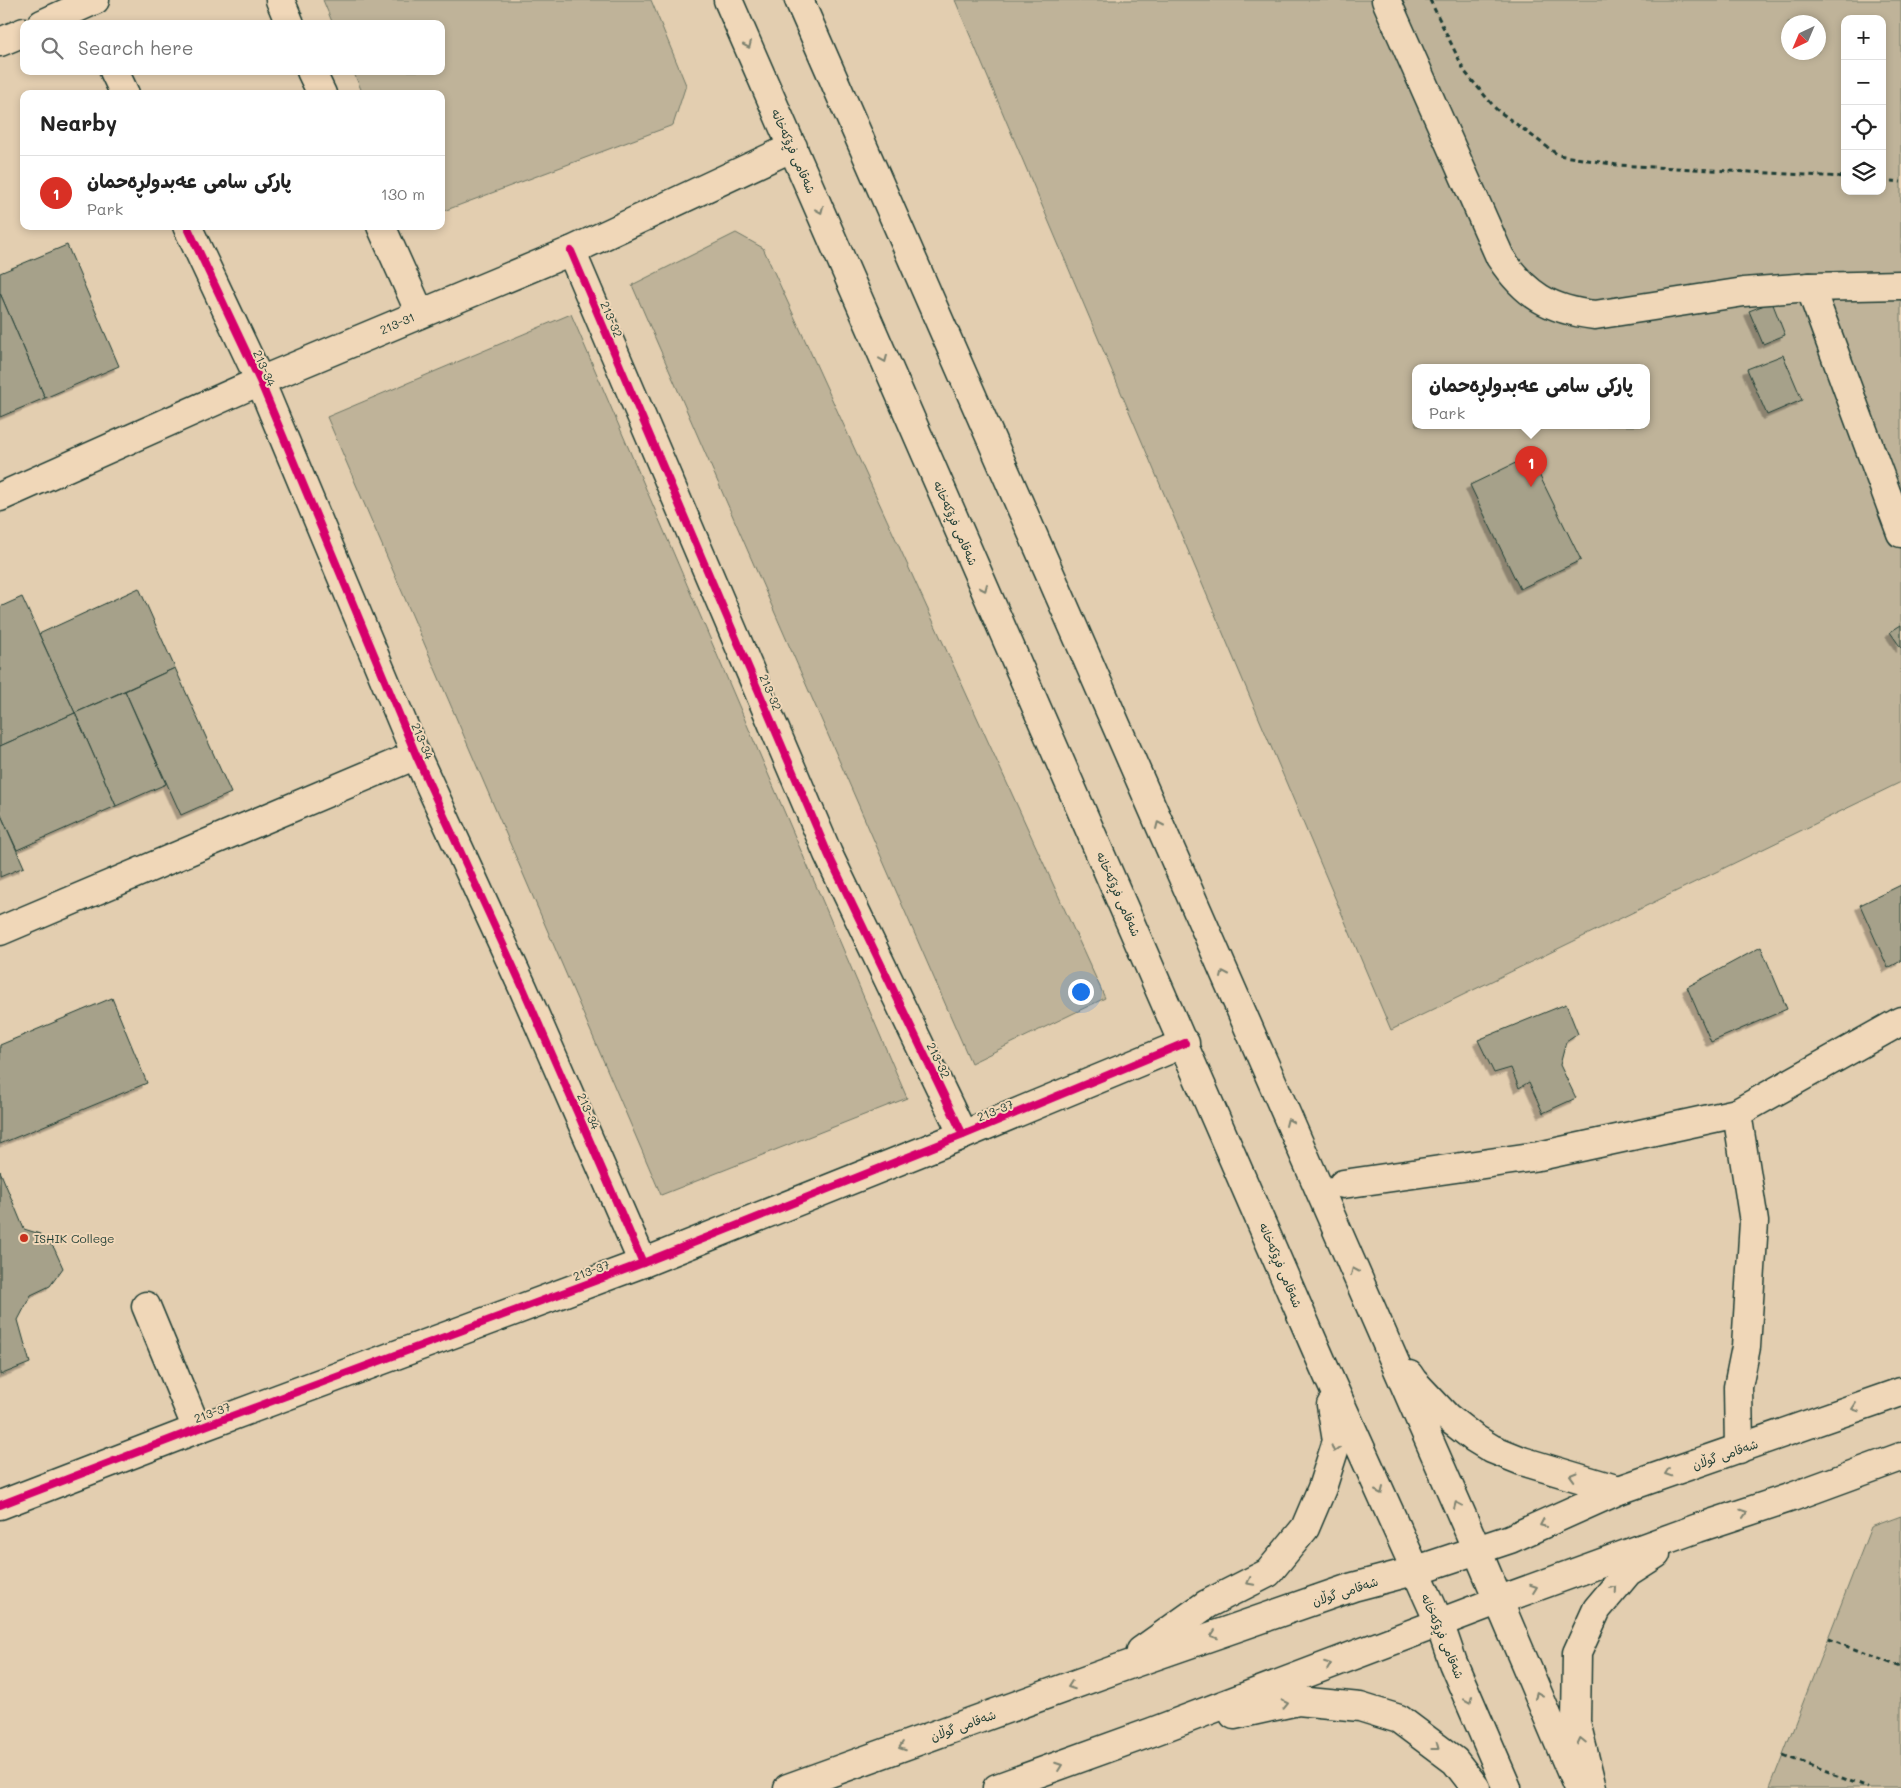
<!DOCTYPE html>
<meta charset="utf-8">
<style>
:root{--surface:#fff;--page:#f2f2f2;--text:#222;--muted:#767676;--line:#e0e0e0;--accent:#d93025}
body{margin:0;font-family:Mali,"Playpen Sans Arabic",sans-serif;background:var(--page);color:var(--text)}
.controls{position:absolute;right:15px;top:15px;display:grid;overflow:hidden;border-radius:10px;box-shadow:0 2px 8px #0003}
.controls button{width:45px;height:45px;display:grid;place-items:center;padding:0;border:0;border-bottom:1px solid var(--line);background:var(--surface);color:var(--text);font:25px sans-serif}
.compass{position:absolute;left:1781px;top:15px;width:45px;height:45px;border-radius:50%;background:var(--surface);box-shadow:0 2px 8px #0003;rotate:224deg}
.you{position:absolute;left:1080px;top:991px;width:18px;height:18px;margin:-12px;border:4px solid #fff;border-radius:50%;background:#1a73e8;box-shadow:0 0 0 8px #1a73e833}
.badge{display:grid;place-items:center;width:32px;height:32px;border-radius:50%;background:var(--accent);color:#fff;font-size:16px;font-weight:700}
.pin{position:absolute;translate:-50% -41px;filter:drop-shadow(0 1px 2px #0008)}
.pin::after{content:'';position:absolute;top:26px;width:18px;height:15px;background:inherit;clip-path:polygon(0 0,100% 0,50% 100%)}
.popup{position:absolute;left:1412px;top:364px;width:238px;height:65px;box-sizing:border-box;display:grid;place-content:center;border-radius:10px;background:var(--surface);filter:drop-shadow(0 1px 4px #0005);font-size:16px;white-space:nowrap;color:var(--muted)}
.popup b{font-size:19px;color:var(--text)}
.popup::after{content:'';position:absolute;left:50%;top:100%;margin-left:-10px;border:10px solid transparent;border-top-color:var(--surface)}
.list{margin:0;padding:0;list-style:none}
h2{display:flex;justify-content:space-between;align-items:center;height:65px;margin:0;padding:0 20px;font-size:21px}
h2 small{font-size:16px;font-weight:400;color:var(--muted)}
.list li{display:grid;grid-template-columns:32px 1fr auto;gap:15px;align-items:center;box-sizing:border-box;height:75px;padding:0 20px;border-top:1px solid var(--line)}
.list b{display:block;font-size:19px;white-space:nowrap}
.list p{margin:0;font-size:16px;white-space:nowrap;color:var(--muted)}
.list em{font-size:16px;font-style:normal;color:var(--muted)}
.icon{flex:none;width:28px;height:28px;fill:none;stroke:currentColor;stroke-width:2;stroke-linecap:round;stroke-linejoin:round}
.map{position:relative;flex:none;width:1901px;height:1788px;overflow:hidden}
.search{position:absolute;background:var(--surface);box-shadow:0 2px 8px #0003;left:20px;top:20px;width:425px;height:55px;display:flex;align-items:center;gap:12px;box-sizing:border-box;padding:0 18px;border-radius:10px;color:var(--muted);font-size:19px}
.panel{position:absolute;background:var(--surface);box-shadow:0 2px 8px #0003;left:20px;top:90px;width:425px;height:140px;border-radius:10px}
.map>svg:first-child{display:block}
.green{fill:#bfb399;stroke:#6f7866;fill-rule:evenodd}
.building{fill:#a6a18a;stroke:#1f3d34;filter:url(#shadow)}
.lines{fill:none;stroke-linecap:round;stroke-linejoin:round}
.minor-casing{stroke:#1f3d34;stroke-width:31}
.major-casing{stroke:#1f3d34;stroke-width:31}
.path{stroke:#1f3d34;stroke-width:3;stroke-dasharray:5 4;stroke-linecap:butt}
.minor{stroke:#f0d7b8;stroke-width:28}
.major{stroke:#f0d7b8;stroke-width:28}
.cycleway-casing{stroke:#f0d7b8;stroke-width:11}
.cycleway{stroke:#d6006c;stroke-width:8}
.oneway{stroke:#7d826f}
.poi-dot{fill:#c8321e;stroke:#f0d7b8;stroke-width:2}
.labels{text-anchor:middle;dominant-baseline:central;stroke-width:4;stroke-linejoin:round;paint-order:stroke}
.street-label{font-size:12px;fill:#1f3d34;stroke:#f0d7b8}
.poi-label{font-size:12px;fill:#1f3d34;stroke:#f0d7b8;text-anchor:start}
</style>
<div class="map">
<svg width="1901" height="1788" viewBox="0 0 1901 1788">
<defs>
<filter id="shadow"><feDropShadow dx="-4.5" dy="4.5" stdDeviation="0" flood-color="#0004"/></filter>
</defs>
<rect width="100%" height="100%" fill="#e3ceb0"/>
<filter id="ink" filterUnits="userSpaceOnUse"><feTurbulence type="fractalNoise" baseFrequency=".02" numOctaves="2"/><feDisplacementMap in="SourceGraphic" scale="10" xChannelSelector="R" yChannelSelector="G"/><feConvolveMatrix kernelMatrix="1 2 1 2 8 2 1 2 1" color-interpolation-filters="sRGB"/></filter>
<g filter="url(#ink)">
<g class="green">
<polygon points="323,0 651,0 686,85 673,125 441,212 441,94 363,94 353,71 441,71 441,24 333,24"/>
<path d="M955 0H1901V782L1391 1030ZM1845 19H1882V191H1845ZM1788 22H1818V52H1788ZM1416 368H1646V426H1416Z"/>
<polygon points="736,233 763,248 1105,998 971,1063 632,285"/>
<polygon points="571,314 907,1098 661,1195 327,417"/>
<polygon points="1901,1516 1901,1788 1770,1788 1871,1527"/>
</g>
<g class="building">
<polygon points="67,245 119,366 45,398 0,293 0,273"/>
<polygon points="0,293 45,398 0,417"/>
<polygon points="1772,302 1785,335 1763,344 1749,311"/>
<polygon points="1783,355 1802,400 1767,415 1747,369"/>
<polygon points="1530,456 1581,560 1520,589 1470,485"/>
<polygon points="139,588 175,668 75,713 39,634"/>
<polygon points="22,597 75,713 0,746 0,607"/>
<polygon points="1901,625 1901,648 1890,632"/>
<polygon points="175,668 231,793 181,815 125,691"/>
<polygon points="125,691 166,784 116,806 75,713"/>
<polygon points="75,713 116,806 17,850 0,813 0,746"/>
<polygon points="0,813 24,867 0,877"/>
<polygon points="1901,885 1901,961 1888,968 1860,905"/>
<polygon points="1761,947 1787,1009 1711,1042 1687,987"/>
<polygon points="112,998 147,1083 0,1144 0,1045"/>
<polygon points="1566,1004 1578,1034 1566,1042 1560,1065 1576,1098 1543,1113 1529,1082 1519,1088 1511,1068 1494,1073 1478,1040"/>
<polygon points="0,1171 24,1229 40,1234 54,1248 63,1268 50,1286 31,1295 18,1320 30,1363 0,1375"/>
</g>
<g class="lines">
<defs>
<g id="minor">
<polyline points="280,0 290,24"/>
<path d="M1386 0 1500 257C1525 295 1550 310 1595 315L1744 292 1810 287 1901 285"/>
<polyline points="42,24 95,0"/>
<polyline points="0,42 24,32"/>
<polyline points="114,71 125,94"/>
<polyline points="311,71 322,94"/>
<polyline points="187,226 260,381 416,755 523,988 643,1263"/>
<polyline points="381,226 420,313"/>
<polyline points="571,251 828,854 963,1135"/>
<polyline points="1810,287 1901,533"/>
<polyline points="0,497 260,381 571,251 793,147"/>
<polyline points="0,931 416,755"/>
<polyline points="1343,1184 1539,1156 1737,1113"/>
<polyline points="146,1306 197,1429"/>
<polyline points="1739,1449 1738,1387 1746,1347 1754,1222 1737,1113 1901,1021"/>
<polyline points="0,1505 197,1429 643,1263 963,1135 1185,1043"/>
</g>
<g id="major">
<polyline points="728,0 1324,1367 1439,1622 1453,1663 1507,1788"/>
<polyline points="799,0 1477,1550 1578,1788"/>
<polyline points="1409,1375 1413,1381 1447,1417 1474,1438 1492,1449 1522,1461 1619,1490"/>
<polyline points="1141,1651 1207,1604 1268,1573 1305,1528 1322,1488 1337,1441 1331,1405"/>
<polyline points="1234,1715 1298,1701 1360,1707 1399,1719 1455,1761 1476,1788"/>
<polyline points="788,1788 1117,1669 1353,1587 1414,1571 1510,1539 1619,1490 1901,1392"/>
<polyline points="997,1788 1152,1732 1497,1601 1698,1528 1792,1497 1901,1457"/>
<polyline points="1592,1788 1576,1722 1577,1653 1597,1609 1628,1572 1656,1554"/>
</g>
</defs>
<use href="#minor" class="minor-casing"/>
<use href="#major" class="major-casing"/>
<g class="path">
<polyline points="1430,0 1465,72 1496,109 1558,155 1617,165 1845,177"/>
<polyline points="1882,180 1901,182"/>
<polyline points="1828,1639 1901,1667"/>
<polyline points="1783,1755 1868,1788"/>
</g>
<use href="#minor" class="minor"/>
<use href="#major" class="major"/>
<defs>
<g id="cycleway">
<polyline points="187,226 260,381 416,755 523,988 643,1263"/>
<polyline points="571,251 828,854 963,1135"/>
<polyline points="0,1505 197,1429 643,1263 963,1135 1185,1043"/>
</g>
</defs>
<use href="#cycleway" class="cycleway-casing"/>
<use href="#cycleway" class="cycleway"/>
</g>
<defs><path id="oneway-chevron" d="M-2-3.5L2.5 0L-2 3.5" fill="none" stroke-width="1.6" stroke-linecap="round" stroke-linejoin="round" transform="scale(1.25)"/></defs>
<g class="oneway">
<use href="#oneway-chevron" transform="translate(748 45) rotate(66)"/>
<use href="#oneway-chevron" transform="translate(820 210) rotate(67)"/>
<use href="#oneway-chevron" transform="translate(884 359) rotate(67)"/>
<use href="#oneway-chevron" transform="translate(984 588) rotate(66)"/>
<use href="#oneway-chevron" transform="translate(1159 825) rotate(-114)"/>
<use href="#oneway-chevron" transform="translate(1224 974) rotate(-114)"/>
<use href="#oneway-chevron" transform="translate(1289 1122) rotate(-114)"/>
<use href="#oneway-chevron" transform="translate(1354 1271) rotate(-114)"/>
<use href="#oneway-chevron" transform="translate(1855 1408) rotate(161)"/>
<use href="#oneway-chevron" transform="translate(1335 1449) rotate(107)"/>
<use href="#oneway-chevron" transform="translate(1668 1473) rotate(161)"/>
<use href="#oneway-chevron" transform="translate(1573 1476) rotate(-164)"/>
<use href="#oneway-chevron" transform="translate(1380 1491) rotate(66)"/>
<use href="#oneway-chevron" transform="translate(1457 1505) rotate(-114)"/>
<use href="#oneway-chevron" transform="translate(1744 1513) rotate(-18)"/>
<use href="#oneway-chevron" transform="translate(1543 1524) rotate(156)"/>
<use href="#oneway-chevron" transform="translate(1250 1582) rotate(153)"/>
<use href="#oneway-chevron" transform="translate(1534 1588) rotate(-20)"/>
<use href="#oneway-chevron" transform="translate(1614 1589) rotate(-49)"/>
<use href="#oneway-chevron" transform="translate(1214 1635) rotate(161)"/>
<use href="#oneway-chevron" transform="translate(1328 1665) rotate(-21)"/>
<use href="#oneway-chevron" transform="translate(1071 1686) rotate(160)"/>
<use href="#oneway-chevron" transform="translate(1538 1695) rotate(-113)"/>
<use href="#oneway-chevron" transform="translate(1469 1700) rotate(67)"/>
<use href="#oneway-chevron" transform="translate(1285 1704) rotate(-12)"/>
<use href="#oneway-chevron" transform="translate(1581 1741) rotate(-103)"/>
<use href="#oneway-chevron" transform="translate(902 1747) rotate(160)"/>
<use href="#oneway-chevron" transform="translate(1436 1747) rotate(37)"/>
<use href="#oneway-chevron" transform="translate(1059 1766) rotate(-20)"/>
</g>
</g>
<circle class="poi-dot" cx="24" cy="1238" r="5"/>
<g class="labels">
<g class="street-label">
<text transform="translate(794 151) rotate(66)">شەقامی فڕۆکەخانە</text>
<text transform="translate(612 319) rotate(67)">213-32</text>
<text transform="translate(397 323) rotate(-23)">213-31</text>
<text transform="translate(265 368) rotate(66)">213-34</text>
<text transform="translate(956 523) rotate(66)">شەقامی فڕۆکەخانە</text>
<text transform="translate(771 692) rotate(67)">213-32</text>
<text transform="translate(423 741) rotate(67)">213-34</text>
<text transform="translate(1119 894) rotate(66)">شەقامی فڕۆکەخانە</text>
<text transform="translate(939 1060) rotate(64)">213-32</text>
<text transform="translate(995 1110) rotate(-22)">213-37</text>
<text transform="translate(589 1111) rotate(66)">213-34</text>
<text transform="translate(1281 1265) rotate(67)">شەقامی فڕۆکەخانە</text>
<text transform="translate(591 1270) rotate(-20)">213-37</text>
<text transform="translate(212 1412) rotate(-20)">213-37</text>
<text transform="translate(1725 1454) rotate(-19)">شەقامی گوڵان</text>
<text transform="translate(1345 1591) rotate(-18)">شەقامی گوڵان</text>
<text transform="translate(1443 1636) rotate(67)">شەقامی فڕۆکەخانە</text>
<text transform="translate(963 1725) rotate(-20)">شەقامی گوڵان</text>
</g>
<g class="poi-label">
<text x="34" y="1238">ISHIK College</text>
</g>
</g>
</svg>
<div class="controls">
<button>+</button>
<button>−</button>
<button><svg class="icon" aria-label="locate" viewBox="0 0 24 24"><circle cx="12" cy="12" r="6"/><path d="M12 2v4M12 18v4M2 12h4M18 12h4"/></svg></button>
<button><svg class="icon" aria-label="layers" viewBox="0 0 24 24"><path d="M12 4l9 5-9 5-9-5zM3 14l9 5 9-5"/></svg></button>
</div>
<svg class="compass" viewBox="-18 -18 36 36"><path d="M0-13l5 13h-10z" fill="#e53935"/><path d="M0 13l5-13h-10z" fill="#767676"/></svg>
<div class="you"></div>
<div class="pin badge" style="left:1531px;top:487px">1</div>
<div class="popup"><b>پارکی سامی عەبدولڕەحمان</b>Park</div>
<div class="search"><svg class="icon" aria-label="search" viewBox="0 0 24 24"><circle cx="10" cy="10" r="6"/><path d="M15 15l6 6"/></svg>Search here</div>
<section class="panel">
<h2>Nearby<small></small></h2>
<ul class="list">
<li><span class="badge">1</span><div><b>پارکی سامی عەبدولڕەحمان</b><p>Park</p></div><em>130 m</em></li>
</ul>
</section>
</div>
